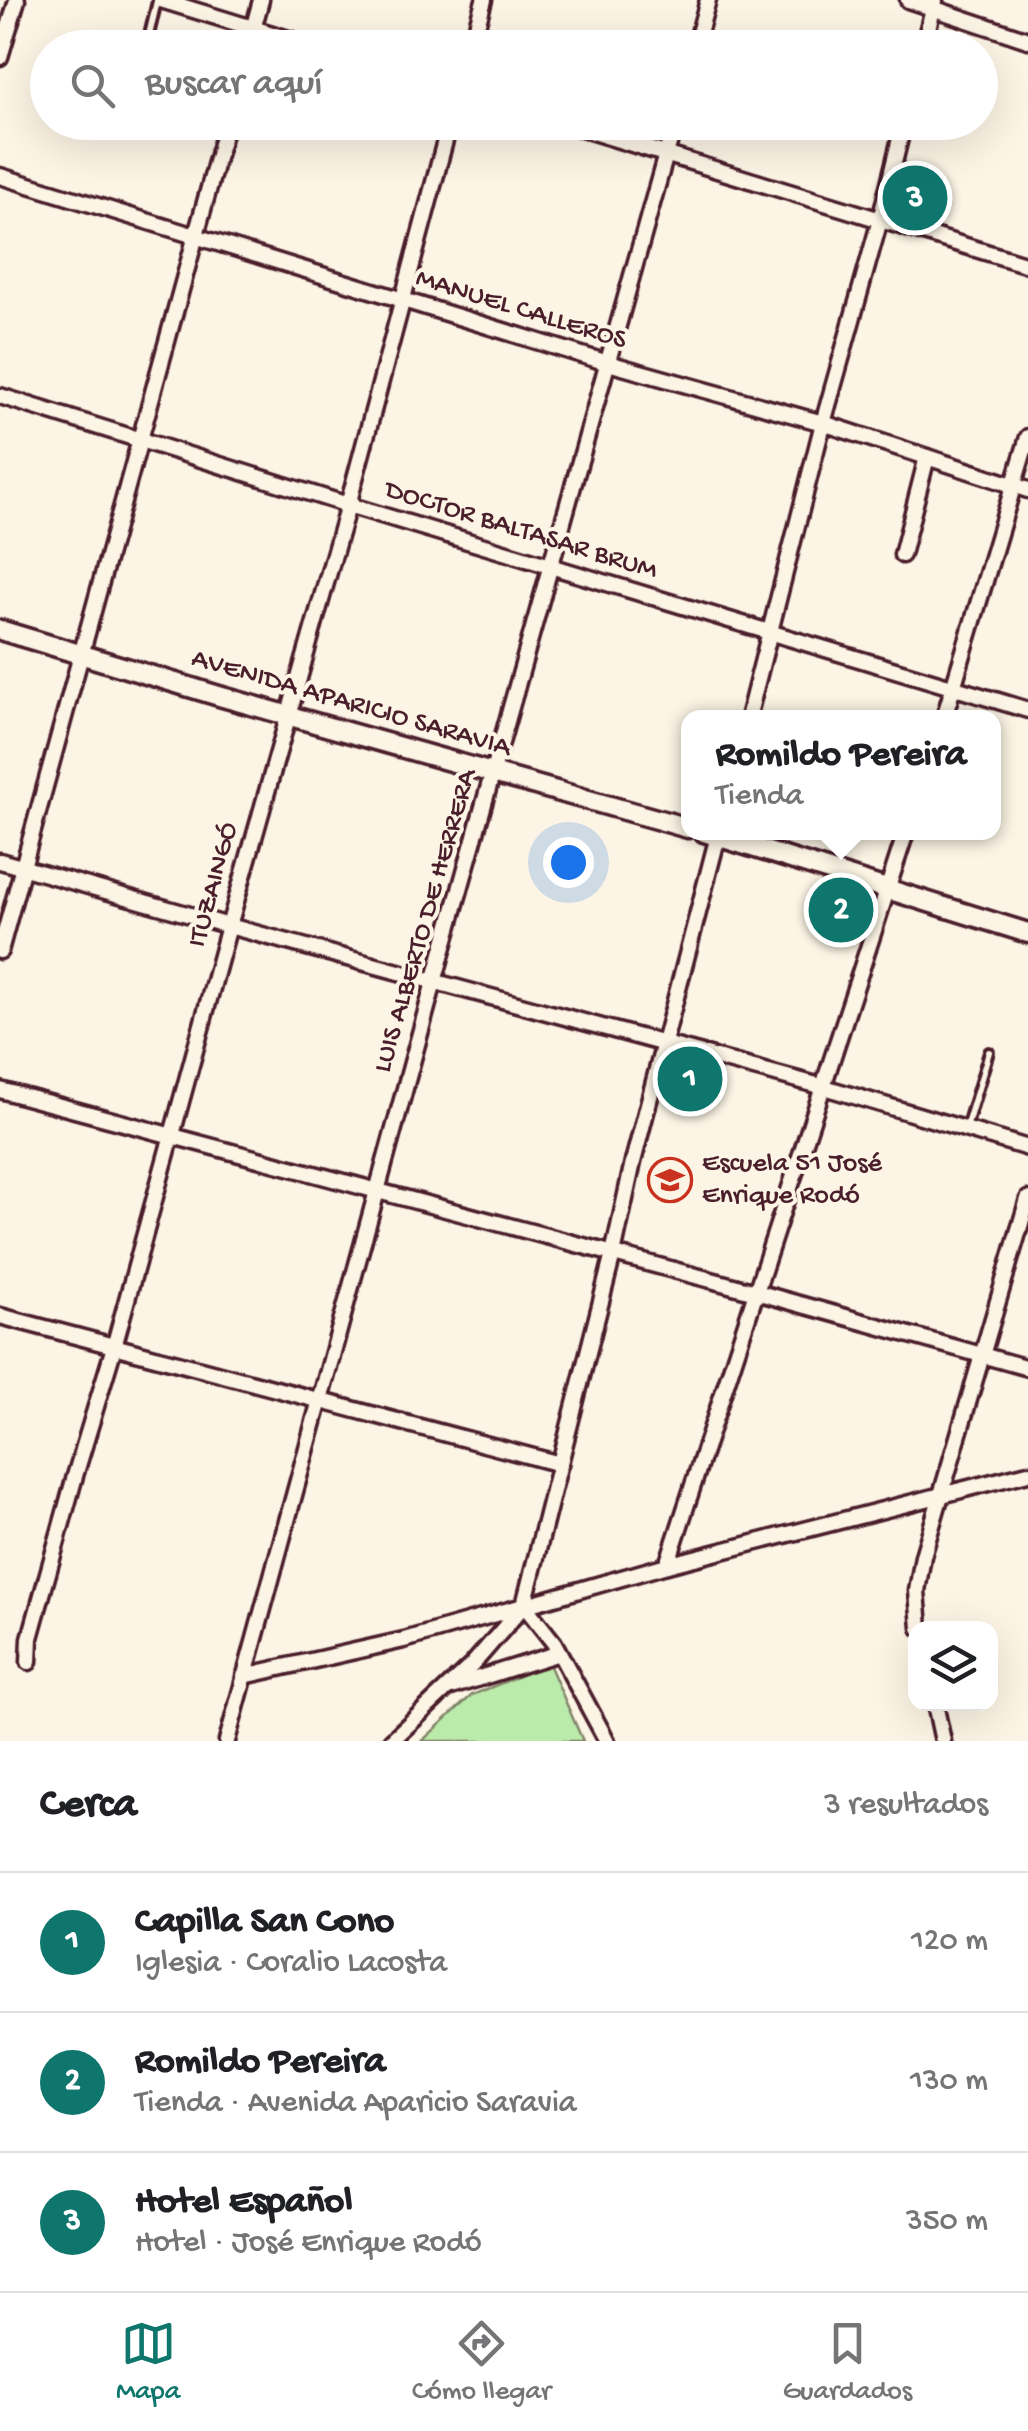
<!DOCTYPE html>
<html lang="es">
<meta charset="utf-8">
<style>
:root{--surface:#fff;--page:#f2f2f2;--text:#202124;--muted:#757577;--line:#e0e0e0;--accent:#0f766e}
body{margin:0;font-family:"Gochi Hand",sans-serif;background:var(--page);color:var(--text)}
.controls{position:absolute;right:30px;bottom:30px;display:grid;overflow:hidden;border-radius:20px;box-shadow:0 10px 40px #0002}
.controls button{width:90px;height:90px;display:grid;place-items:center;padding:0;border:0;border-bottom:2px solid var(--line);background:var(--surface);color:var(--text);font:50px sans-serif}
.you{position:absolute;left:568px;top:862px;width:35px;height:35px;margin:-25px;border:8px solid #fff;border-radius:50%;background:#1a73e8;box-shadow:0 0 0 15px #1a73e833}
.badge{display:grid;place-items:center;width:65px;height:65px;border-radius:50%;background:var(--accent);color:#fff;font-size:32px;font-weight:700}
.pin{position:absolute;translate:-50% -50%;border:5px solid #fff;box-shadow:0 2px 10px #0006}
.popup{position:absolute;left:681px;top:710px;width:320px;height:130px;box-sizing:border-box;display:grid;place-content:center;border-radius:20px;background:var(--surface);filter:drop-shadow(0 2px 8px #0005);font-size:32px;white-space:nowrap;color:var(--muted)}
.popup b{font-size:38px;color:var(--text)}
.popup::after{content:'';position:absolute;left:50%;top:100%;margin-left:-20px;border:20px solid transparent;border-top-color:var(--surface)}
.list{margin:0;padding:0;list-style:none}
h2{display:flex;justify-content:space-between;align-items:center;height:130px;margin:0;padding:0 40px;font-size:42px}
h2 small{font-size:32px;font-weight:400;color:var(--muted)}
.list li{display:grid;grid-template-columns:65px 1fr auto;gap:30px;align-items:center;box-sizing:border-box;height:140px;padding:0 40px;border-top:2px solid var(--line)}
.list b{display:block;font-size:38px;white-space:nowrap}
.list p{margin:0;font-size:32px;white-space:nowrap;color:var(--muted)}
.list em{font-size:32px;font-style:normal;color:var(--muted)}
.icon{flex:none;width:55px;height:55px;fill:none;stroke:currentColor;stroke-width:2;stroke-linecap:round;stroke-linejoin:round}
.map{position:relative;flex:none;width:1028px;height:1741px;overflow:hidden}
.search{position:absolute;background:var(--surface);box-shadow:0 10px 40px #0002;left:30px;right:30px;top:30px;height:110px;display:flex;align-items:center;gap:25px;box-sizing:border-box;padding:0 35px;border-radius:55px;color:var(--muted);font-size:38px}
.sheet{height:550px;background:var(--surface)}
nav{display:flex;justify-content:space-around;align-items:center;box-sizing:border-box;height:140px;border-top:2px solid var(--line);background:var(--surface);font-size:28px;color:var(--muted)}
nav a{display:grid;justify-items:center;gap:5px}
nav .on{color:var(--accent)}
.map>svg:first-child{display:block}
.green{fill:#baebaa;stroke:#82856a;stroke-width:2.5}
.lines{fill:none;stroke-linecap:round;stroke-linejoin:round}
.service-casing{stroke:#4a1f2b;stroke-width:14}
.minor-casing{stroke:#4a1f2b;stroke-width:21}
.tertiary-casing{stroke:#4a1f2b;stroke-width:25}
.service{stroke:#fcf5e5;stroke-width:6}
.minor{stroke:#fcf5e5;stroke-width:14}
.tertiary{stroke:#fcf5e5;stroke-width:18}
.labels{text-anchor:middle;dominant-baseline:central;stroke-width:8;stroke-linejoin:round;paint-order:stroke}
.street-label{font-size:28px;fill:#4a1f2b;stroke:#fcf5e5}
.poi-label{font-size:28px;fill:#4a1f2b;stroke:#fcf5e5;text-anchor:start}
</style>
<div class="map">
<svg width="1028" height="1741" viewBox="0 0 1028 1741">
<rect width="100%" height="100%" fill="#fcf5e5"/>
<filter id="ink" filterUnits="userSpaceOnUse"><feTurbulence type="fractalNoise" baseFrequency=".01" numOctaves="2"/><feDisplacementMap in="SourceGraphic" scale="20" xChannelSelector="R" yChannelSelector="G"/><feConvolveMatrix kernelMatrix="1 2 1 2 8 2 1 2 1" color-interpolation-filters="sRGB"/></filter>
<g filter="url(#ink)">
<polygon class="green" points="549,1664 583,1741 422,1741 472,1695"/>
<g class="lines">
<defs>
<g id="service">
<polyline points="146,48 157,1"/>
<polyline points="966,1128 989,1052"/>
</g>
<g id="minor">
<polyline points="161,0 318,48"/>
<polyline points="908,0 1028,40"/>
<polyline points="248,48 261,0"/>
<polyline points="471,48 484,0"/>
<polyline points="695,48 708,0"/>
<polyline points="923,48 935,1"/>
<polyline points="0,57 17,0"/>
<polyline points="560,122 1028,265"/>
<polyline points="0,176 608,363 823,423 1028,490"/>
<polyline points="0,396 348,505 1028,710"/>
<polyline points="902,555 927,457"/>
<polyline points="748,718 823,423 880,220 904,122"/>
<polyline points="944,718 1028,437"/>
<polyline points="0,861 229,926 824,1087 1028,1148"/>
<polyline points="0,951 227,122"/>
<polyline points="0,1090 756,1292 1028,1368"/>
<polyline points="0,1316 560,1464"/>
<polyline points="667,1565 906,832"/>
<polyline points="524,1605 554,1643 607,1741"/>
<polyline points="920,1628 917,1591 923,1556 1028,1199"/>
<polyline points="29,1662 30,1638 75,1476 114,1347 229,926 348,505 450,122"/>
<polyline points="244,1676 404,1640 667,1565 1028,1473"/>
<polyline points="451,1687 559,1653"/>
<polyline points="935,1704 943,1741"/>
<polyline points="227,1741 434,982 675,122"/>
<polyline points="391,1741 472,1665 524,1605 613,1254 633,1162 719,832"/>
</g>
<g id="tertiary">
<polyline points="0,630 219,696 688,828"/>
<polyline points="704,832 1028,933"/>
</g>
</defs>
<use href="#service" class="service-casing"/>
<use href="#minor" class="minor-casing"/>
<use href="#tertiary" class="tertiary-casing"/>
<use href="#service" class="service"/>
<use href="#minor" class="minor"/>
<use href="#tertiary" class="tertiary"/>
</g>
</g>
<defs>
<symbol id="school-ring" viewBox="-11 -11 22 22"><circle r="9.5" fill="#fcf5e5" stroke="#c8321e" stroke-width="1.5"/><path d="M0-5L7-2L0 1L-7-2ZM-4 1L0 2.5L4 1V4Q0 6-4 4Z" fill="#c8321e"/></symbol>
</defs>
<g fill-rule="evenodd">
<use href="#school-ring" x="645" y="1155" width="50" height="50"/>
</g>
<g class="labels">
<g class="street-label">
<text transform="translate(521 310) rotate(17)">MANUEL CALLEROS</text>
<text transform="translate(521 531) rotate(17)">DOCTOR BALTASAR BRUM</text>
<text transform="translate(351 704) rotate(16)">AVENIDA APARICIO SARAVIA</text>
<text transform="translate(214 885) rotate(-75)">ITUZAINGÓ</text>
<text transform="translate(426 921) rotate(-74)">LUIS ALBERTO DE HERRERA</text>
</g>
<g class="poi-label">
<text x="702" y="1164">Escuela 51 José<tspan x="702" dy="32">Enrique Rodó</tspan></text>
</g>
</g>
</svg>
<div class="controls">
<button><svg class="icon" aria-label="layers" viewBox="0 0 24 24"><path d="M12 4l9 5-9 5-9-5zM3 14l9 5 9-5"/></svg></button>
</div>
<div class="you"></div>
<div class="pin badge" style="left:690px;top:1079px">1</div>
<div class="pin badge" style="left:841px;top:910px">2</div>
<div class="popup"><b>Romildo Pereira</b>Tienda</div>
<div class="pin badge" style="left:915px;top:198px">3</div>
<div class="search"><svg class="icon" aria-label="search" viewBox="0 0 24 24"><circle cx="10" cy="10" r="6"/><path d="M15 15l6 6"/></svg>Buscar aquí</div>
</div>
<section class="sheet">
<h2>Cerca<small>3 resultados</small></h2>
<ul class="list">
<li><span class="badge">1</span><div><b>Capilla San Cono</b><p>Iglesia · Coralio Lacosta</p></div><em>120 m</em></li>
<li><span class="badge">2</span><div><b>Romildo Pereira</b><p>Tienda · Avenida Aparicio Saravia</p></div><em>130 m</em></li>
<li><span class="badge">3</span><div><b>Hotel Español</b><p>Hotel · José Enrique Rodó</p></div><em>350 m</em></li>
</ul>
</section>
<nav>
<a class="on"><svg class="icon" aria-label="map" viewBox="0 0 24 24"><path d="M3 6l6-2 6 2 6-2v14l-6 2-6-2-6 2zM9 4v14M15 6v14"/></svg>Mapa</a>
<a><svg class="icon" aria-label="directions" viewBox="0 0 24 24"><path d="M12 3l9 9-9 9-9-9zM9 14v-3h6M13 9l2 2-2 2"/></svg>Cómo llegar</a>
<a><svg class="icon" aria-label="saved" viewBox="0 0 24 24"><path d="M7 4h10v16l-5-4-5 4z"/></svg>Guardados</a>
</nav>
